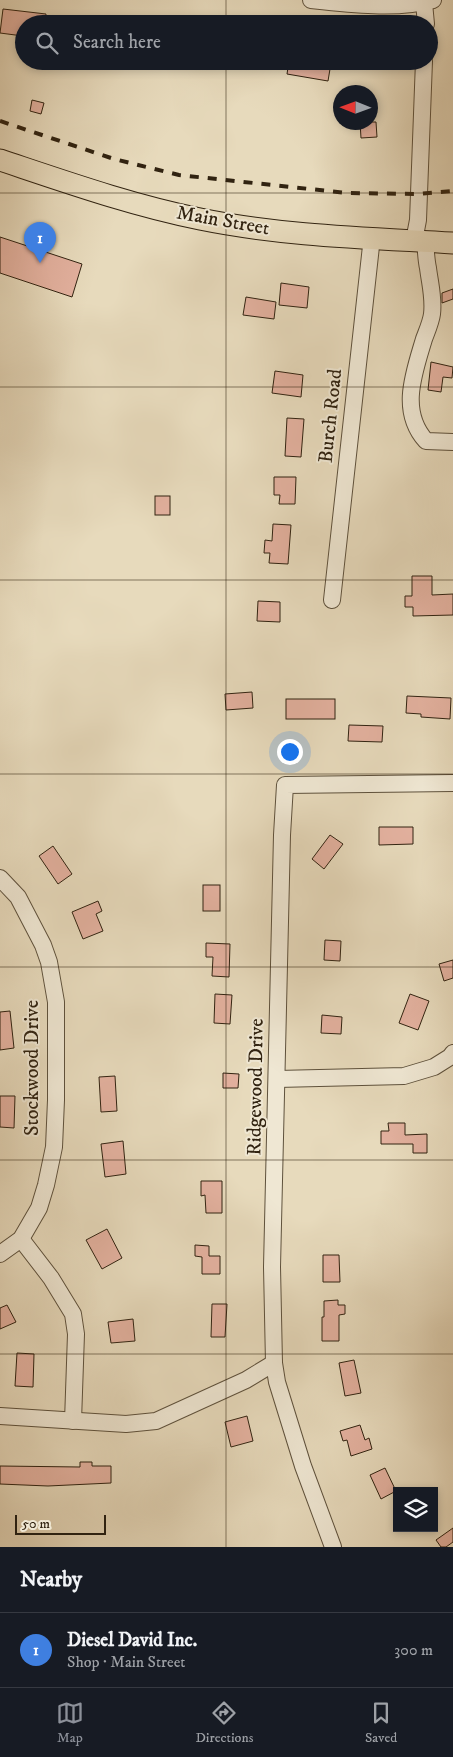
<!DOCTYPE html>
<meta charset="utf-8">
<style>
:root{--surface:#171b24;--page:#20242c;--text:#f1f3f6;--muted:#9ea1a6;--line:#363941;--accent:#8c9099}
body{margin:0;font-family:"IM FELL DW Pica",serif;background:var(--page);color:var(--text)}
.controls{position:absolute;right:15px;bottom:15px;display:grid;overflow:hidden;border-radius:0px;box-shadow:0 2px 8px #0003}
.controls button{width:45px;height:45px;display:grid;place-items:center;padding:0;border:0;border-bottom:1px solid var(--line);background:var(--surface);color:var(--text);font:25px sans-serif}
.compass{position:absolute;left:333px;top:85px;width:45px;height:45px;border-radius:50%;background:var(--surface);box-shadow:0 2px 8px #0003;rotate:271deg}
.scale{position:absolute;left:15px;bottom:12px;width:91px;box-sizing:border-box;padding-left:5px;border:2px solid #312311;border-top:0;font-size:14px;line-height:18px;white-space:nowrap;color:#312311;-webkit-text-stroke:4px #efe7d3;paint-order:stroke}
.you{position:absolute;left:289px;top:751px;width:18px;height:18px;margin:-12px;border:4px solid #fff;border-radius:50%;background:#1a73e8;box-shadow:0 0 0 8px #1a73e833}
.badge{display:grid;place-items:center;width:32px;height:32px;border-radius:50%;background:var(--accent);color:#fff;font-size:16px;font-weight:700}
.pin{position:absolute;translate:-50% -41px;filter:drop-shadow(0 1px 2px #0008)}
.pin::after{content:'';position:absolute;top:26px;width:18px;height:15px;background:inherit;clip-path:polygon(0 0,100% 0,50% 100%)}
.list{margin:0;padding:0;list-style:none}
h2{display:flex;justify-content:space-between;align-items:center;height:65px;margin:0;padding:0 20px;font-size:21px}
h2 small{font-size:16px;font-weight:400;color:var(--muted)}
.list li{display:grid;grid-template-columns:32px 1fr auto;gap:15px;align-items:center;box-sizing:border-box;height:75px;padding:0 20px;border-top:1px solid var(--line)}
.list b{display:block;font-size:19px;white-space:nowrap}
.list p{margin:0;font-size:16px;white-space:nowrap;color:var(--muted)}
.list em{font-size:16px;font-style:normal;color:var(--muted)}
.icon{flex:none;width:28px;height:28px;fill:none;stroke:currentColor;stroke-width:2;stroke-linecap:round;stroke-linejoin:round}
.map{position:relative;flex:none;width:453px;height:1547px;overflow:hidden}
.search{position:absolute;background:var(--surface);box-shadow:0 2px 8px #0003;left:15px;right:15px;top:15px;height:55px;display:flex;align-items:center;gap:12px;box-sizing:border-box;padding:0 18px;border-radius:28px;color:var(--muted);font-size:19px}
.sheet{height:140px;background:var(--surface)}
nav{display:flex;justify-content:space-around;align-items:center;box-sizing:border-box;height:70px;border-top:1px solid var(--line);background:var(--surface);font-size:14px;color:var(--muted)}
nav a{display:grid;justify-items:center;gap:2px}
nav .on{color:var(--accent)}
.map>svg:first-child{display:block}
.building{fill:#e3b19f;stroke:#312311}
.lines{fill:none;stroke-linecap:round;stroke-linejoin:round}
.minor-casing{stroke:#5e513c;stroke-width:18}
.major-casing{stroke:#312311;stroke-width:23}
.minor{stroke:#efe7d3;stroke-width:16}
.major{stroke:#e7dabc;stroke-width:21}
.rail{stroke:#312311;stroke-width:4;stroke-dasharray:9 9;stroke-linecap:butt}
.grid{fill:none;stroke:#312311;stroke-width:1;stroke-opacity:0.55}
.labels{text-anchor:middle;dominant-baseline:central;stroke-width:4;stroke-linejoin:round;paint-order:stroke}
.street-label{font-size:20px;fill:#312311;stroke:#efe7d3}
</style>
<div class="map">
<svg width="453" height="1547" viewBox="0 0 453 1547">
<rect width="100%" height="100%" fill="#e7dabc"/>
<filter id="stains"><feTurbulence type="fractalNoise" baseFrequency=".004" numOctaves="4"/><feColorMatrix values="0 0 0 0 .2 0 0 0 0 .09 0 0 0 0 .02 0 0 0 .5 -.17"/></filter>
<radialGradient id="worn" r=".72"><stop offset=".6" stop-color="#630" stop-opacity="0"/><stop offset="1" stop-color="#630" stop-opacity=".3"/></radialGradient>
<g class="building">
<polygon points="3,9 46,14 45,24 24,24 23,36 0,33"/>
<polygon points="289,61 320,61 331,63 328,81 287,74"/>
<polygon points="32,100 44,103 41,114 30,111"/>
<polygon points="360,122 376,122 377,137 361,138"/>
<polygon points="0,237 82,264 72,297 0,273"/>
<polygon points="281,283 309,287 307,308 279,305"/>
<polygon points="453,289 453,299 442,303 442,293"/>
<polygon points="246,297 276,302 274,319 243,315"/>
<polygon points="431,362 453,367 452,378 443,377 441,392 428,390"/>
<polygon points="275,371 303,375 301,397 272,393"/>
<polygon points="287,418 304,419 301,457 285,456"/>
<polygon points="274,477 296,477 295,504 279,504 280,495 274,495"/>
<rect x="155" y="496" width="15" height="19"/>
<polygon points="273,524 291,525 288,564 269,563 270,553 264,553 265,540 272,541"/>
<polygon points="412,576 432,576 432,595 453,594 453,615 413,616 413,607 405,607 405,596 412,596"/>
<polygon points="258,601 280,602 280,622 257,621"/>
<polygon points="252,692 253,708 226,710 225,694"/>
<polygon points="407,696 451,698 450,719 421,717 421,714 406,713"/>
<rect x="286" y="699" width="49" height="20"/>
<polygon points="349,725 383,726 382,742 348,741"/>
<polygon points="379,827 413,827 413,844 379,845"/>
<polygon points="330,835 343,844 324,869 312,859"/>
<polygon points="53,846 72,874 58,884 39,856"/>
<rect x="203" y="885" width="17" height="26"/>
<polygon points="98,901 102,911 96,914 103,931 83,939 72,912"/>
<polygon points="325,940 341,941 340,961 324,960"/>
<polygon points="206,943 230,944 229,977 212,976 213,957 206,957"/>
<polygon points="453,960 453,978 444,981 439,964"/>
<polygon points="215,994 232,995 230,1024 214,1023"/>
<polygon points="410,994 429,1001 418,1030 399,1023"/>
<polygon points="10,1011 14,1048 0,1050 0,1012"/>
<polygon points="322,1015 342,1017 341,1034 321,1033"/>
<polygon points="223,1073 239,1074 238,1088 223,1088"/>
<polygon points="115,1076 117,1111 101,1112 99,1077"/>
<polygon points="0,1096 15,1096 14,1128 0,1127"/>
<polygon points="388,1123 405,1123 405,1135 427,1134 427,1153 413,1153 413,1144 381,1144 381,1131 389,1131"/>
<polygon points="123,1141 126,1174 105,1177 101,1144"/>
<polygon points="201,1181 222,1181 222,1213 206,1213 205,1195 201,1196"/>
<polygon points="107,1229 122,1258 102,1269 86,1240"/>
<polygon points="195,1245 209,1246 209,1256 220,1256 220,1274 202,1274 202,1257 195,1256"/>
<polygon points="323,1255 339,1255 340,1282 323,1282"/>
<polygon points="338,1300 338,1305 345,1305 345,1314 339,1315 339,1341 322,1341 322,1317 324,1317 324,1301"/>
<polygon points="212,1304 227,1304 225,1337 211,1337"/>
<polygon points="7,1305 16,1322 0,1329 0,1308"/>
<polygon points="133,1319 135,1341 111,1343 108,1322"/>
<polygon points="17,1353 34,1354 33,1387 15,1386"/>
<polygon points="354,1360 361,1393 345,1396 339,1363"/>
<polygon points="247,1416 253,1441 231,1447 225,1422"/>
<polygon points="360,1425 365,1440 369,1438 372,1449 351,1456 347,1440 343,1441 340,1431"/>
<polygon points="80,1462 92,1462 92,1466 111,1466 111,1483 48,1486 0,1484 0,1466 80,1467"/>
<polygon points="385,1468 396,1491 381,1499 370,1475"/>
<polygon points="453,1528 453,1542 446,1547 441,1547 436,1540"/>
</g>
<g class="lines">
<defs>
<g id="minor">
<path d="M311 0C347 4 398 10 433 0"/>
<polyline points="424,3 426,24"/>
<polyline points="414,241 418,220 424,61"/>
<path d="M425 241C426 250 426 259 428 268 430 284 434 298 432 314 431 322 427 331 424 339 414 373 399 411 426 441L453 442"/>
<polyline points="332,600 372,237"/>
<polyline points="0,878 18,897 43,945 49,962 56,1002 56,1100 54,1147 46,1185 39,1208 21,1239 0,1254"/>
<polyline points="277,1079 404,1076 434,1067 450,1057 453,1053"/>
<polyline points="21,1239 51,1278 73,1314 76,1334 73,1421"/>
<polyline points="0,1416 126,1424 156,1421 246,1380 274,1363"/>
<polyline points="333,1547 303,1466 277,1382 274,1363 272,1267 282,835 285,785 453,783"/>
</g>
<path id="major" d="M0 160C66 182 131 205 200 219 283 236 369 238 453 243"/>
</defs>
<use href="#minor" class="minor-casing"/>
<use href="#major" class="major-casing"/>
<use href="#minor" class="minor"/>
<use href="#major" class="major"/>
<polyline class="rail" points="0,121 114,159 179,175 347,193 418,194 453,191"/>
</g>
<path class="grid" d="M226 0V24M226 61V1547M0 193H453M0 387H453M0 580H453M0 774H453M0 967H453M0 1160H453M0 1354H453"/>
<g class="labels">
<g class="street-label">
<text transform="translate(223 221) rotate(10)">Main Street</text>
<text transform="translate(331 416) rotate(-84)">Burch Road</text>
<text transform="translate(32 1068) rotate(-90)">Stockwood Drive</text>
<text transform="translate(256 1087) rotate(-89)">Ridgewood Drive</text>
</g>
</g>
<rect width="100%" height="100%" filter="url(#stains)"/>
<rect width="100%" height="100%" fill="url(#worn)"/>
</svg>
<div class="controls">
<button><svg class="icon" aria-label="layers" viewBox="0 0 24 24"><path d="M12 4l9 5-9 5-9-5zM3 14l9 5 9-5"/></svg></button>
</div>
<svg class="compass" viewBox="-18 -18 36 36"><path d="M0-13l5 13h-10z" fill="#e53935"/><path d="M0 13l5-13h-10z" fill="#9ea1a6"/></svg>
<div class="scale">50 m</div>
<div class="you"></div>
<div class="pin badge" style="left:40px;top:263px;background:#3f7fe0">1</div>
<div class="search"><svg class="icon" aria-label="search" viewBox="0 0 24 24"><circle cx="10" cy="10" r="6"/><path d="M15 15l6 6"/></svg>Search here</div>
</div>
<section class="sheet">
<h2>Nearby<small></small></h2>
<ul class="list">
<li><span class="badge" style="background:#3f7fe0">1</span><div><b>Diesel David Inc.</b><p>Shop · Main Street</p></div><em>300 m</em></li>
</ul>
</section>
<nav>
<a class="on"><svg class="icon" aria-label="map" viewBox="0 0 24 24"><path d="M3 6l6-2 6 2 6-2v14l-6 2-6-2-6 2zM9 4v14M15 6v14"/></svg>Map</a>
<a><svg class="icon" aria-label="directions" viewBox="0 0 24 24"><path d="M12 3l9 9-9 9-9-9zM9 14v-3h6M13 9l2 2-2 2"/></svg>Directions</a>
<a><svg class="icon" aria-label="saved" viewBox="0 0 24 24"><path d="M7 4h10v16l-5-4-5 4z"/></svg>Saved</a>
</nav>
